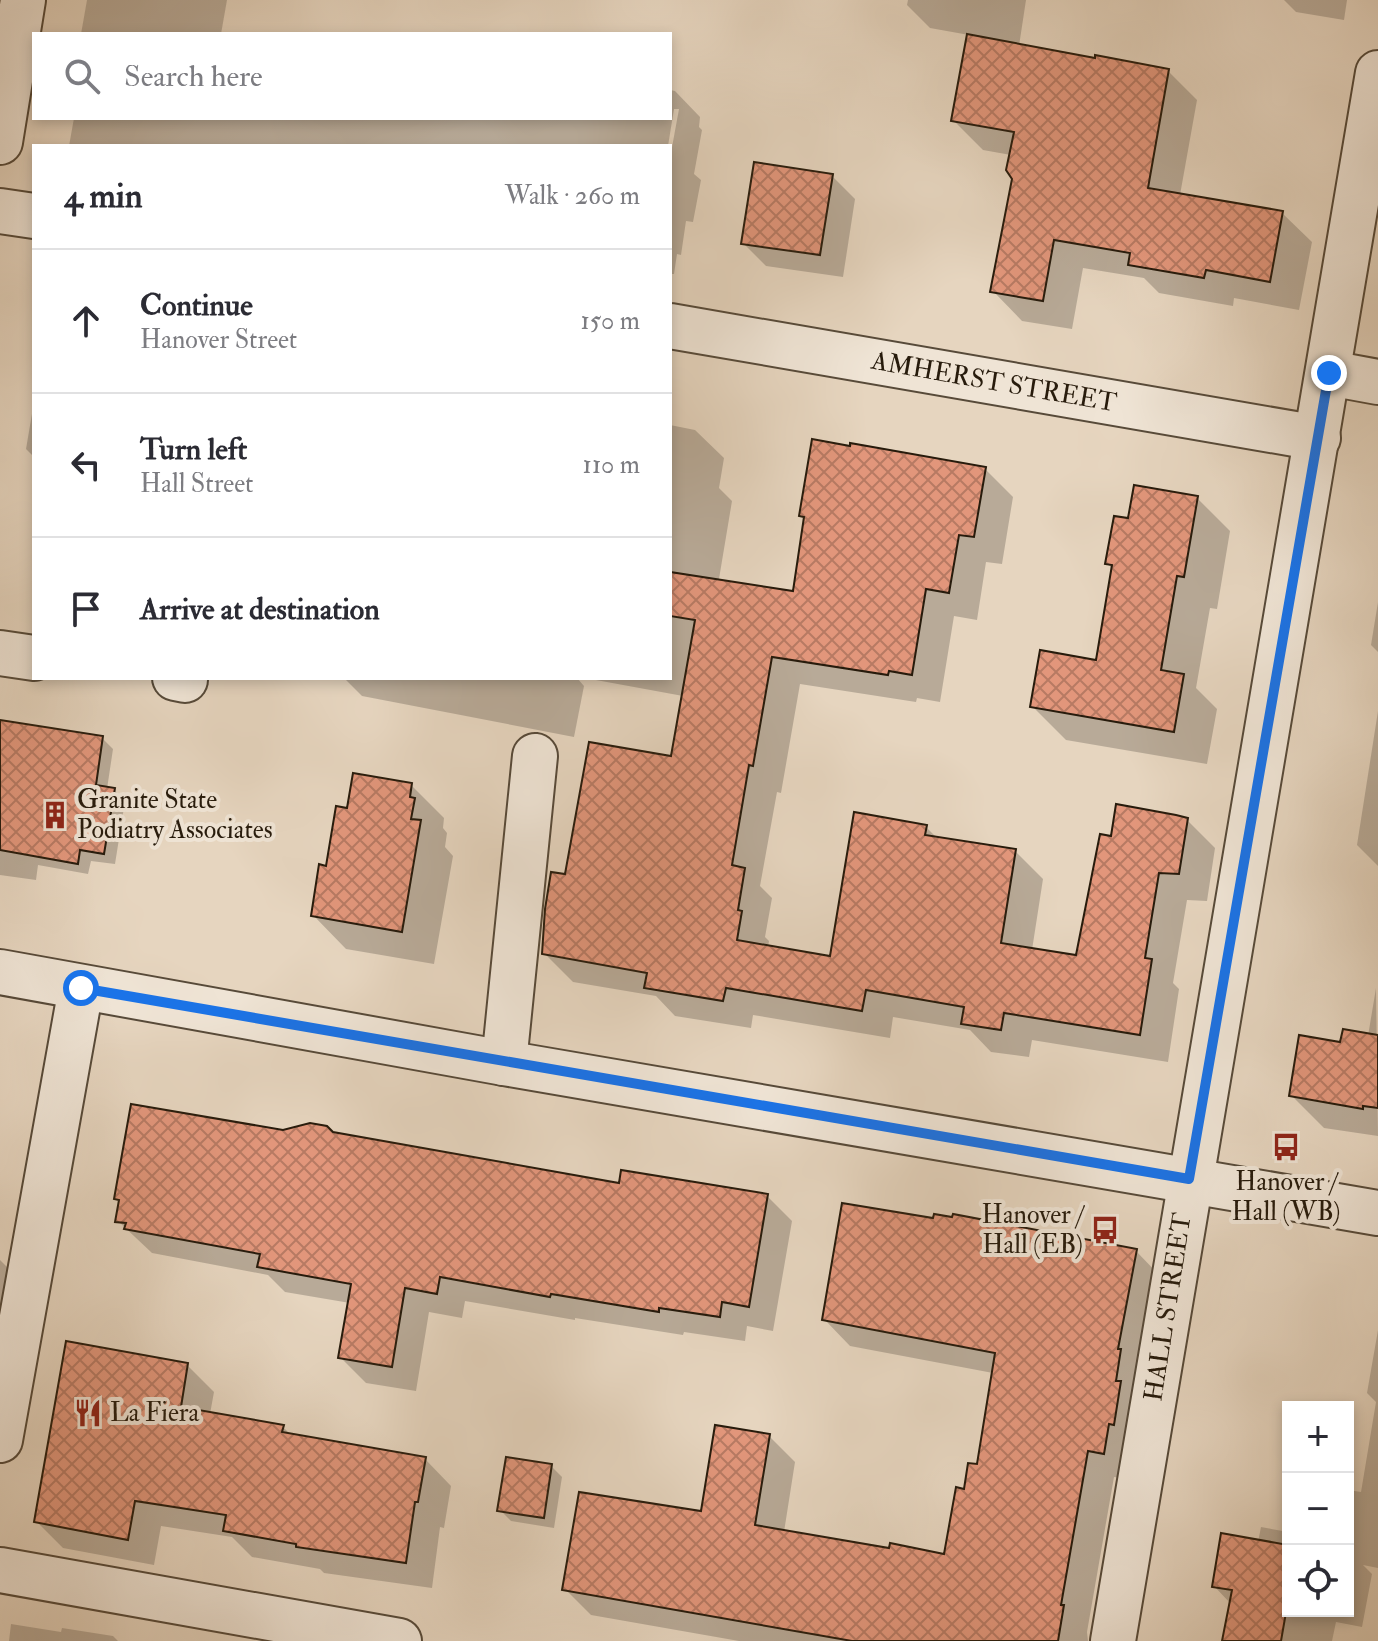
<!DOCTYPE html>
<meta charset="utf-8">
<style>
:root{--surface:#fff;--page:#f2f2f3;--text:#2b2b33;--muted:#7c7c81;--line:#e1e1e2}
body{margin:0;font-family:"IM FELL Double Pica",serif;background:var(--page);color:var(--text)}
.controls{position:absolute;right:24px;bottom:24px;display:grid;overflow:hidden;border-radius:0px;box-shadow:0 4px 12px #0003}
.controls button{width:72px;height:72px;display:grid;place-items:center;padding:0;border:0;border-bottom:2px solid var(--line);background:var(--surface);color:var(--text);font:40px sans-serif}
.stop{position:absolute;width:24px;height:24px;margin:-18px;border:6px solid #1a73e8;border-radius:50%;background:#fff}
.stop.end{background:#1a73e8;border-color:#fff;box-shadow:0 2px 8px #0008}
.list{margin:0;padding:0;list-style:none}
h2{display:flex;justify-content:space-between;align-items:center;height:104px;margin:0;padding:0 32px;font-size:34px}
h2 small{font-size:26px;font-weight:400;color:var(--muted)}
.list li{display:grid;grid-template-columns:52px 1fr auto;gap:24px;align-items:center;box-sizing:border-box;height:144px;padding:0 32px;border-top:2px solid var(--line)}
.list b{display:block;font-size:30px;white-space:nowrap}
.list p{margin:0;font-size:26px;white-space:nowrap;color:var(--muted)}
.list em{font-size:26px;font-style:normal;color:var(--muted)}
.icon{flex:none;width:44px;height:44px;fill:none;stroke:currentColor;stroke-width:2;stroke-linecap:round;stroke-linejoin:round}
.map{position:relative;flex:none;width:1378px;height:1641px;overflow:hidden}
.search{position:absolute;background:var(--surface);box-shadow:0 4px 12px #0003;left:32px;top:32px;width:640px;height:88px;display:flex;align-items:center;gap:20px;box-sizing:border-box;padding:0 28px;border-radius:0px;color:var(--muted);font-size:30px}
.panel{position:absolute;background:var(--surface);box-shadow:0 4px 12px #0003;left:32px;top:144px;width:640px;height:536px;border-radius:0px}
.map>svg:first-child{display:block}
.shadow{fill:#0003}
.building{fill:url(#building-cross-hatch);stroke:#271b0c;stroke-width:2}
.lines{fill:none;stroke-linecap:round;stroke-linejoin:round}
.minor-casing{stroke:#574a39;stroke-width:48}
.minor{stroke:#efe4d5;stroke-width:44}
.route{stroke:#1a73e8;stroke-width:10}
.labels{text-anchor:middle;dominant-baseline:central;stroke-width:8;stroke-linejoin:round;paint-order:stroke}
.street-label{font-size:26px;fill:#271b0c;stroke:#efe4d5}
.poi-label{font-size:26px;fill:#271b0c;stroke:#efe4d5;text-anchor:start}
</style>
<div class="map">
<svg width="1378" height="1641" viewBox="0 0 1378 1641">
<defs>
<pattern id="building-cross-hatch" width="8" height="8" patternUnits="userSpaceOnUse" patternTransform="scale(2)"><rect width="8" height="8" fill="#e2967b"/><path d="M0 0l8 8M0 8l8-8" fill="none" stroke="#b77a63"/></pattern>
</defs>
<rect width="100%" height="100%" fill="#e6d5bf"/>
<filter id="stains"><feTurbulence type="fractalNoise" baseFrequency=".0025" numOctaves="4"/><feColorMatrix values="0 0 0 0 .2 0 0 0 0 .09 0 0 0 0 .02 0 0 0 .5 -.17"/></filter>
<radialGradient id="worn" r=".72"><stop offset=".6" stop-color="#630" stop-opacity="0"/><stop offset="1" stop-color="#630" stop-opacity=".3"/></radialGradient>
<g class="shadow">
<polygon points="87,0 227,0 221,34 81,34"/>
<polygon points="908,0 1026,0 1019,46 1168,71 1197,100 1180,195 1282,213 1312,242 1299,310 1234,298 1233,306 1159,293 1144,278 1083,268 1072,329 1022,321 993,291 1014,179 1011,155 983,150 954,121 969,35 930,28 907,5"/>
<polygon points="1284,0 1347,0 1344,20 1296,12"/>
<polygon points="670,90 675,91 700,117 699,127 702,130 694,174 701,180 693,222 686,221 681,255 677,254 674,274 670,274 670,158 679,109 674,109 668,146 69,146 74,118 670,118"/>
<polygon points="832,176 855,199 843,277 766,266 743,243"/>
<polygon points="34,402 34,457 26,449"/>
<polygon points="670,425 695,430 724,458 719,488 732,501 719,579 722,582 794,593 806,520 801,516 985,469 1013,497 1002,564 986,562 977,620 954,616 940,702 917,698 916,702 800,684 781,793 777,792 760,886 772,898 765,937 769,941 768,947 831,958 926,827 938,839 1015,851 1043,879 1032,950 1078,958 1112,838 1187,820 1215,848 1207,901 1187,900 1173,983 1179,989 1168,1062 1032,1040 1029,1057 991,1052 970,1030 893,1017 890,1038 753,1015 751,1028 675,1016 656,996 573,982 544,953 567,876 672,758 683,696 585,678 670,678"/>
<polygon points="1197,498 1230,531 1217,609 1210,608 1196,688 1217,709 1207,764 1066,740 1032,706 1097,662 1113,569 1107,563 1130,520"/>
<polygon points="1378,602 1378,652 1371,645"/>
<polygon points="344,678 577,678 584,686 574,737 362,696"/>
<polygon points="1378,711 1378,866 1357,845"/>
<polygon points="0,722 102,738 113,749 107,789 114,790 125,801 115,864 91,861 88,874 38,865 36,880 0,875"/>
<polygon points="411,785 444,818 443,828 447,833 445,847 453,856 434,964 346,949 313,915 348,810"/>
<polygon points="1376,988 1378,1136 1324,1128 1291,1095 1342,1044 1368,1036"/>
<polygon points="283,1132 332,1134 620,1185 767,1196 792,1221 773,1331 747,1326 745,1341 684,1332 683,1335 575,1318 575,1320 465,1301 462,1318 429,1312 416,1391 366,1383 341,1358 350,1303 285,1292 268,1275 152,1253 118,1221 121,1203 116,1198"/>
<polygon points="1136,1251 1162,1278 1130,1479 1114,1477 1087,1632 1088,1641 739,1641 591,1615 565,1589 702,1514 769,1436 795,1462 784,1532 891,1551 946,1556 966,1491 978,1466 993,1373 850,1346 824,1319"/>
<polygon points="0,1260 13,1273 0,1327"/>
<polygon points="1378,1330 1378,1568 1363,1565 1372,1574 1362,1627 1336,1622 1332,1641 1224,1641 1231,1604 1214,1586 1258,1542 1261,1527 1288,1532 1288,1611 1348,1611 1348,1490 1361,1492 1376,1402 1367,1393"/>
<polygon points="187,1365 214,1392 210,1414 283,1427 292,1436 425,1459 451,1486 444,1528 440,1527 432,1588 324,1573 320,1569 252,1557 232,1537 161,1526 154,1565 63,1548 37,1522"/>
<polygon points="551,1466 562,1477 554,1528 511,1521 500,1510"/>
<polygon points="11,1624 61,1632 62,1628 113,1636 118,1641 9,1641"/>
</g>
<g class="building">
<polygon points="967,34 1095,58 1095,55 1169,69 1148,188 1283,211 1270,282 1206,270 1204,278 1128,265 1130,253 1054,240 1043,301 990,292 1012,179 1006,170 1014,132 951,121"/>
<polygon points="754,162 833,174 820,255 741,244"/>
<polygon points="812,439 850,446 850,443 986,467 974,537 959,535 949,593 926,589 912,675 889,671 888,675 772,657 753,766 749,765 732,865 745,868 738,910 742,911 737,940 830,956 854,812 927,825 925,835 1016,849 1001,943 1076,955 1100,834 1111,836 1116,804 1176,815 1188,818 1179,874 1159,873 1145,958 1152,959 1140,1035 1004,1013 1001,1030 961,1024 964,1007 866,990 862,1011 726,988 723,1001 644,988 647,973 542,954 545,909 551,872 565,874 589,742 671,756 695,620 670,616 670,572 793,591 804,517 799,516"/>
<polygon points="1134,485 1198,496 1184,577 1177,576 1161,670 1184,674 1174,732 1030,707 1040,650 1096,660 1112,565 1105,564 1114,516 1128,518"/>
<polygon points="0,720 103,736 96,785 115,788 104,854 80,850 78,864 0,850"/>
<polygon points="353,773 412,783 410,797 415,798 411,819 421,820 402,932 311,916 319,864 326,866 336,806 347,808"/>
<polygon points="1343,1029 1378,1035 1378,1108 1363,1106 1363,1109 1289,1096 1299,1035 1340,1042"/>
<polygon points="131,1104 283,1130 310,1123 327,1126 333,1132 619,1183 621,1170 768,1194 749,1307 722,1302 720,1317 659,1308 659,1312 551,1294 550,1297 440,1277 437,1294 405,1288 392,1367 338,1358 351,1284 257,1267 260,1254 124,1229 126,1223 115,1222 119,1200 114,1199"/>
<polygon points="842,1203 933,1218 934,1214 952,1217 953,1214 1137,1249 1118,1349 1121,1349 1116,1381 1121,1381 1114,1425 1109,1424 1104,1454 1088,1451 1061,1605 1064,1605 1058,1641 852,1641 562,1590 579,1492 701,1511 715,1425 770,1434 755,1525 889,1548 890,1543 944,1554 956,1487 964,1489 968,1463 977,1464 995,1353 822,1320"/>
<polygon points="66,1341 188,1363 181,1407 284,1425 282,1432 426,1457 418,1502 415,1502 406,1563 296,1547 296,1544 223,1531 226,1515 135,1501 128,1540 34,1522"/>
<polygon points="506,1457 552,1464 544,1518 497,1511"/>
<polygon points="1221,1533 1288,1545 1288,1601 1281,1641 1222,1641 1232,1590 1212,1587"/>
</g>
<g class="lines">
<defs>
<g id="minor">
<polyline points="0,142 23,0"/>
<polyline points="0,211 34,216"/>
<polyline points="670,326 1318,438"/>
<polyline points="1329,373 1378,382"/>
<polyline points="0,653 34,658"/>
<polyline points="175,678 185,680"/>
<polyline points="0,972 504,1063 1378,1213"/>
<polyline points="504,1063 535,756"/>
<polyline points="0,1440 81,988"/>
<polyline points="0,1570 399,1641"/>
<path d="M1113 1641C1198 1118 1293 596 1378 73"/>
</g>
</defs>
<use href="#minor" class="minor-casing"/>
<use href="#minor" class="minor"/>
</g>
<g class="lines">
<polyline class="route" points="81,988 1189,1179 1329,373"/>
</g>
<defs>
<symbol id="building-bare" viewBox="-9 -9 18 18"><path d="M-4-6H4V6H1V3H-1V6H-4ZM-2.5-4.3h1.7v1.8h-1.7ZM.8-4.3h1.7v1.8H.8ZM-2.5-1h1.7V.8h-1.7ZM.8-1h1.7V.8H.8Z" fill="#8f2418" stroke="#efe4d5" stroke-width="2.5" paint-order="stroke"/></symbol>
<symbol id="bus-bare" viewBox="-9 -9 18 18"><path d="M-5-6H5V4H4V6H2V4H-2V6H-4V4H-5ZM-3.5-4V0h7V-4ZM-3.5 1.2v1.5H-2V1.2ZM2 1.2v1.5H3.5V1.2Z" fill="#8f2418" stroke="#efe4d5" stroke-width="2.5" paint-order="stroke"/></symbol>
<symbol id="restaurant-bare" viewBox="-9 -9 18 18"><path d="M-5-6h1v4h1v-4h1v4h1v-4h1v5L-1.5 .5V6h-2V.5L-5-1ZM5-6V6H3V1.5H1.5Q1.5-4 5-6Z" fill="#8f2418" stroke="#efe4d5" stroke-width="2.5" paint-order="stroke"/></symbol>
</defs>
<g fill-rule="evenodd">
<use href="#building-bare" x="35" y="795" width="40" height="40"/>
<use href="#bus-bare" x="1266" y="1127" width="40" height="40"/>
<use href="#bus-bare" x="1085" y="1210" width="40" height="40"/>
<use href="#restaurant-bare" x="68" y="1393" width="40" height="40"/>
</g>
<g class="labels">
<g class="street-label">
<text transform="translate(994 382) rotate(10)">AMHERST STREET</text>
<text transform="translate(1168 1307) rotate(-81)">HALL STREET</text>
</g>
<g class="poi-label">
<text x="77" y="800">Granite State<tspan x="77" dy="30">Podiatry Associates</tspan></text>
<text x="1286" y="1182" text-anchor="middle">Hanover /<tspan x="1286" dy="30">Hall (WB)</tspan></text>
<text x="1083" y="1215" text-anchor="end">Hanover /<tspan x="1083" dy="30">Hall (EB)</tspan></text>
<text x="110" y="1413">La Fiera</text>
</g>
</g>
<rect width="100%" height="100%" filter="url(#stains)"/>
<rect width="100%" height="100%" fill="url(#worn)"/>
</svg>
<div class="controls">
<button>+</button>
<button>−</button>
<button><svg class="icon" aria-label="locate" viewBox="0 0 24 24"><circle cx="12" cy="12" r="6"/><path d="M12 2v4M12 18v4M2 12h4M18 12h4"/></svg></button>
</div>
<div class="stop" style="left:81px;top:988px"></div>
<div class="stop end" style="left:1329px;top:373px"></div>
<div class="search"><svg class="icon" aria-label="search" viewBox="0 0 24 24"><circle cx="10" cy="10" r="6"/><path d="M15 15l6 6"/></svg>Search here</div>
<section class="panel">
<h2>4 min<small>Walk · 260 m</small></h2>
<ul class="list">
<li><svg class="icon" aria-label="ahead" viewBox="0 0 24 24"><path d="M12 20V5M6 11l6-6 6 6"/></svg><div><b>Continue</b><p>Hanover Street</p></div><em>150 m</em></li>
<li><svg class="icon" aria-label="left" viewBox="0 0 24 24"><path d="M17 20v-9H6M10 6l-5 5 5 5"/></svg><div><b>Turn left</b><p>Hall Street</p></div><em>110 m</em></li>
<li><svg class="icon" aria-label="arrive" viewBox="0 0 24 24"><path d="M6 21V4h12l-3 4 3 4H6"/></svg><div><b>Arrive at destination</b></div></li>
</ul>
</section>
</div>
